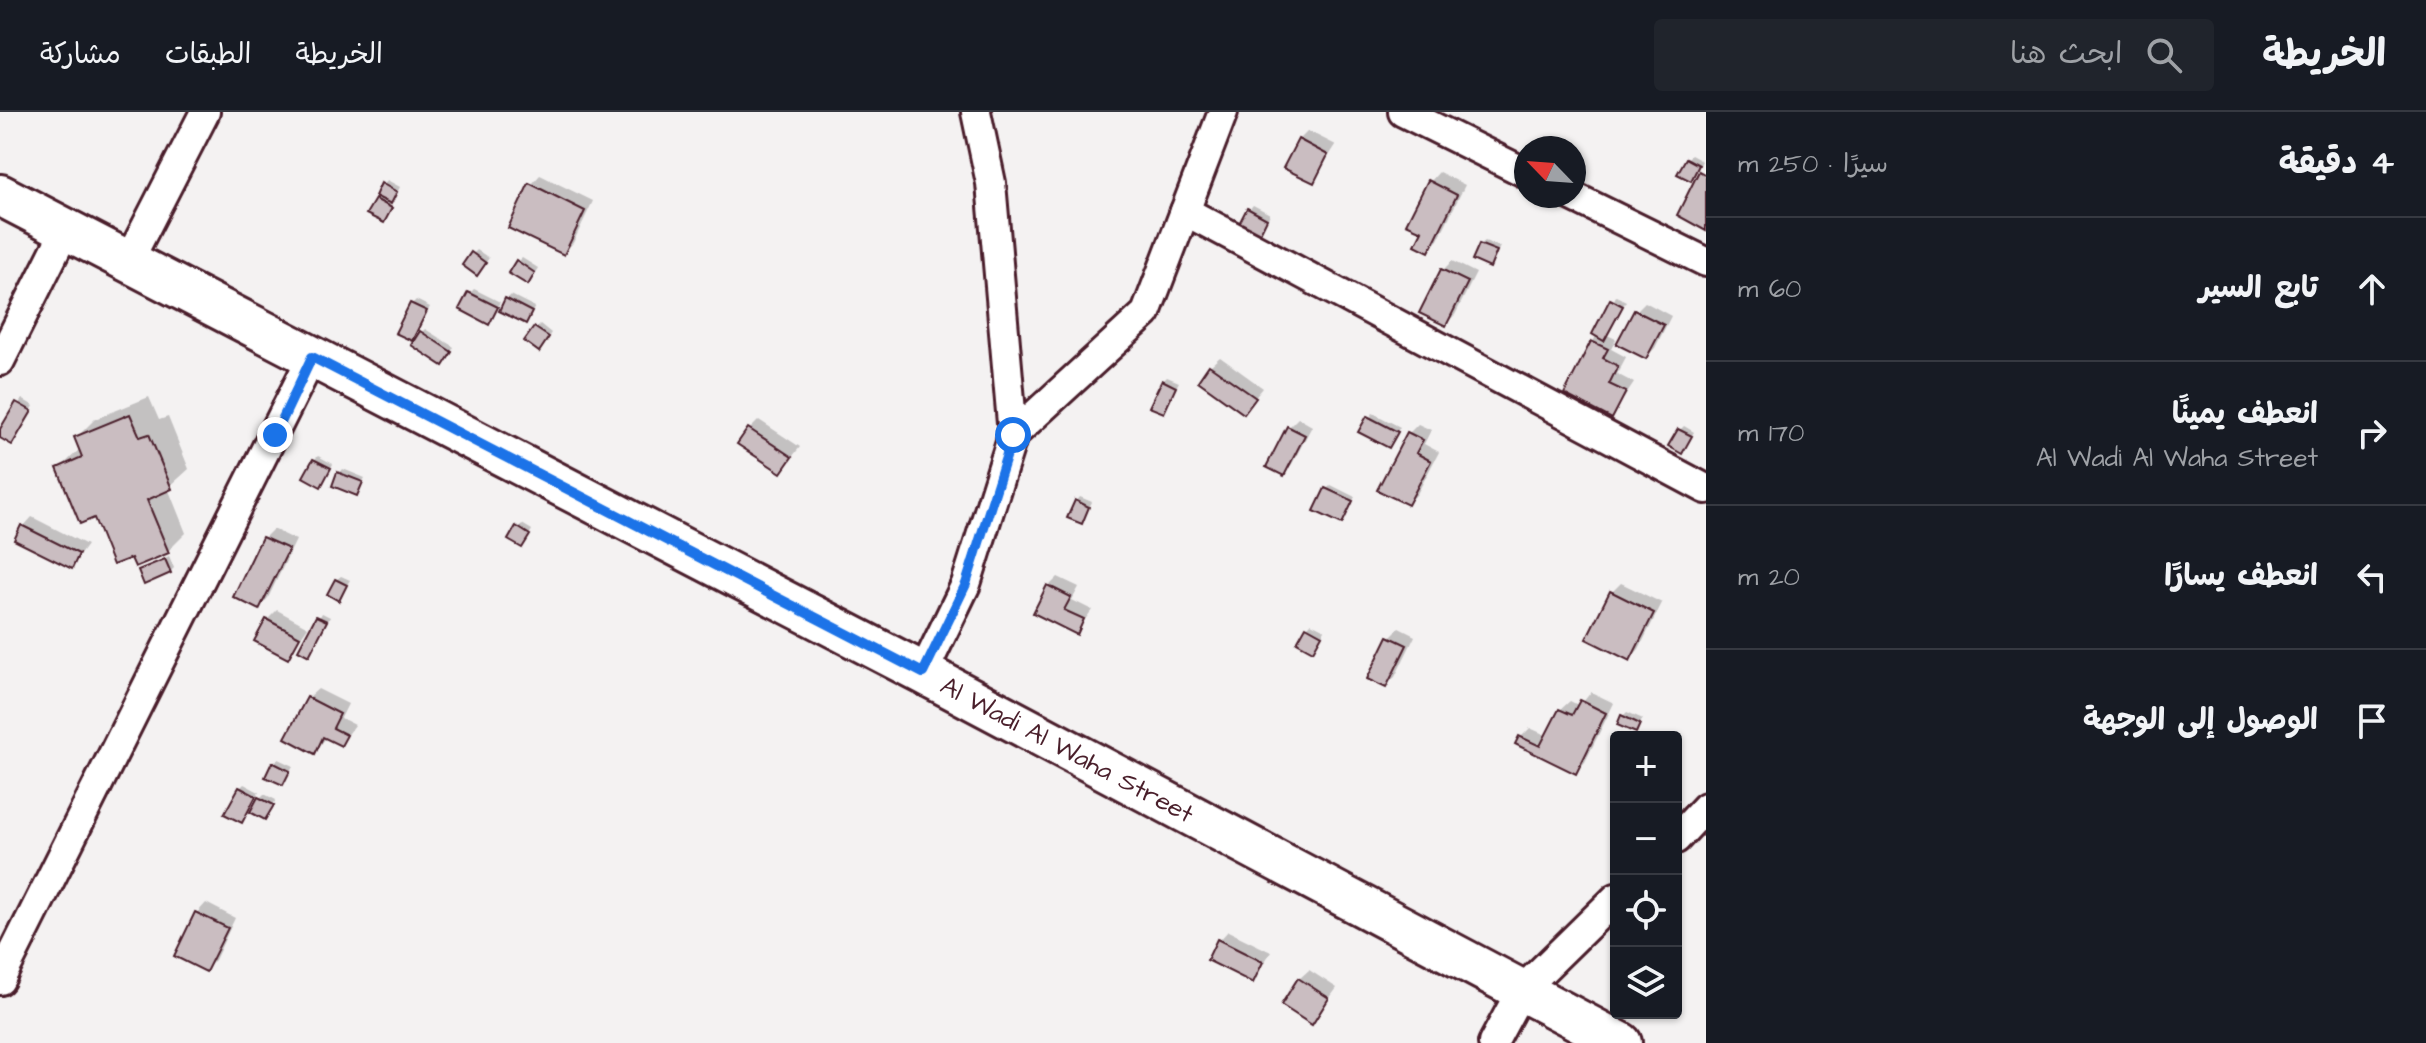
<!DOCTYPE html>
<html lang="ar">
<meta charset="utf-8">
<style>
:root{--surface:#171b24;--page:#20242c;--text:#f1f3f6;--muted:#9ea1a6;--line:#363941}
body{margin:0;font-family:"Architects Daughter","Playpen Sans Arabic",sans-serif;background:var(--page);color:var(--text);direction:rtl}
.controls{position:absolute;right:24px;bottom:24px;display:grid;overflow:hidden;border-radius:8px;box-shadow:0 2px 6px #0004}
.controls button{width:72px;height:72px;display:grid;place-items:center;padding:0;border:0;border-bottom:2px solid var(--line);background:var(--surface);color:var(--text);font:40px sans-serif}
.compass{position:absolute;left:1514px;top:24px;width:72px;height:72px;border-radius:50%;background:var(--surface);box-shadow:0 2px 6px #0004;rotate:295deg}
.stop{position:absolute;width:24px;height:24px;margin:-18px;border:6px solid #1a73e8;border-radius:50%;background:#fff}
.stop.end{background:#1a73e8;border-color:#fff;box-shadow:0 2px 8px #0008}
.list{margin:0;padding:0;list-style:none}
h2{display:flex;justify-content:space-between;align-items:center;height:104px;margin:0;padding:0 32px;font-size:34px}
h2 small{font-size:26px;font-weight:400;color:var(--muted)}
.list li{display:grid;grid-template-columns:52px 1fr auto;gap:24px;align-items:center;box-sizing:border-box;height:144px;padding:0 32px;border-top:2px solid var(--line)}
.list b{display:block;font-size:30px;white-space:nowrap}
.list p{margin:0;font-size:26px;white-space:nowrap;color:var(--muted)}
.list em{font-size:26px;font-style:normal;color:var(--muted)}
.icon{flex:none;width:44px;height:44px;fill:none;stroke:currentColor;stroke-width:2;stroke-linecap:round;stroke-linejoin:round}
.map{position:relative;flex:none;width:1706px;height:931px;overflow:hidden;direction:ltr}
header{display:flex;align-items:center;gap:48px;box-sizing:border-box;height:112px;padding:0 40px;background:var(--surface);border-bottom:2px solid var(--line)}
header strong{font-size:38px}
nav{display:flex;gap:44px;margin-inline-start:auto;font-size:28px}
.search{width:560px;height:72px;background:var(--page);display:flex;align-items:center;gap:20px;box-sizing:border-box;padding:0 28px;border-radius:8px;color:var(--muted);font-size:30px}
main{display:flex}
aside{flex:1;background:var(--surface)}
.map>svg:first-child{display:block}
.shadow{fill:#0003}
.building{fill:#cabdc1;stroke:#4a1f2b;stroke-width:2}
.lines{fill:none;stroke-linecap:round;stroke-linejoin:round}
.street-casing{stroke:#4a1f2b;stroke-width:34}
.secondary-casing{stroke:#4a1f2b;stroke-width:46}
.street{stroke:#fff;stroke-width:28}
.secondary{stroke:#fff;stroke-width:40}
.route{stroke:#1a73e8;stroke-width:10}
.labels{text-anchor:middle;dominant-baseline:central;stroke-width:7;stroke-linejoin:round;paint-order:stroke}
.street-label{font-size:26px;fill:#4a1f2b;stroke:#fff}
</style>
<header>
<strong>الخريطة</strong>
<div class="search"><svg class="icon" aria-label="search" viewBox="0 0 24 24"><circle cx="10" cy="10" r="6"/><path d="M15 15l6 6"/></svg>ابحث هنا</div>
<nav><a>الخريطة</a><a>الطبقات</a><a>مشاركة</a></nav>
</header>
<main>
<aside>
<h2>4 دقيقة<small>سيرًا · 250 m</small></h2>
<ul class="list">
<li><svg class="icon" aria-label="ahead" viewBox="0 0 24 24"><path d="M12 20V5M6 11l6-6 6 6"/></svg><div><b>تابع السير</b></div><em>60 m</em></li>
<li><svg class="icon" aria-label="right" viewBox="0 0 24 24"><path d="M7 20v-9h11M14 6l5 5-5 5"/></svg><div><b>انعطف يمينًا</b><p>Al Wadi Al Waha Street</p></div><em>170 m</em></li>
<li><svg class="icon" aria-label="left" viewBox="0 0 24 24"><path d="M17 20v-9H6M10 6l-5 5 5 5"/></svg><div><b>انعطف يسارًا</b></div><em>20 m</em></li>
<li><svg class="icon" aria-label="arrive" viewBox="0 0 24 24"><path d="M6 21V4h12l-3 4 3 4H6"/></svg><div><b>الوصول إلى الوجهة</b></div></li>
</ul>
</aside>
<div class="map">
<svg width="1706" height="931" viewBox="0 0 1706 931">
<rect width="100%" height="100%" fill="#f4f2f2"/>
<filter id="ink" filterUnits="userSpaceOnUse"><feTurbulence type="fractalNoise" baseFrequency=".0125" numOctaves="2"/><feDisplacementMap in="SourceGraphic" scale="16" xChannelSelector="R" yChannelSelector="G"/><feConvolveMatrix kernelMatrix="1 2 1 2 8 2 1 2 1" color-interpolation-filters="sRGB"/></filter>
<g filter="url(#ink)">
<g class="shadow">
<polygon points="1308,19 1336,33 1313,69 1299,28"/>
<polygon points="1691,43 1702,49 1691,67 1687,47"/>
<polygon points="1439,60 1465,73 1438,128 1429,137 1424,119 1430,70"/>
<polygon points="540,63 593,89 573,131 564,140 531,73"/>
<polygon points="387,68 400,75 383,108 376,88"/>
<polygon points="1253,93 1270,102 1256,131 1249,98"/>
<polygon points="1485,129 1500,135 1489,153 1480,133"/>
<polygon points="477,138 489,146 481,157 473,142"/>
<polygon points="522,146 538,156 531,167 518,150"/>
<polygon points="1452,149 1476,161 1455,203 1445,212 1443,158"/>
<polygon points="474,177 500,190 492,206 470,181"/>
<polygon points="511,183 535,195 526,210 507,187"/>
<polygon points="1616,184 1626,189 1607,223 1616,227 1611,237 1626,245 1617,262 1634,271 1612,304 1593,230"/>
<polygon points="416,188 430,195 412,227 412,192"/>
<polygon points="1645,190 1671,204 1655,236 1646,245 1636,199"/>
<polygon points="540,212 551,221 543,233 536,216"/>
<polygon points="425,217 454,235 447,247 421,221"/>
<polygon points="1220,245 1263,276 1244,299 1210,254"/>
<polygon points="1167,265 1179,270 1163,299 1163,269"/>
<polygon points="149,285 159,308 168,305 189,357 168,376 186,421 168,439 132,443 95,403 60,356 80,337 76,326 95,307"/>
<polygon points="22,287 34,294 15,326 0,323"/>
<polygon points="1373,301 1400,315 1388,334 1361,320"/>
<polygon points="1298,306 1312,314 1292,352 1283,362 1289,315"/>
<polygon points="759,308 800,335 781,359 750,317"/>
<polygon points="1418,312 1431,318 1424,332 1439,340 1417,382 1408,391 1409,321"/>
<polygon points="1684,314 1694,320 1682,339 1680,318"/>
<polygon points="318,344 333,352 324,368 314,348"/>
<polygon points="343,357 365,366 356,382 339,362"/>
<polygon points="1331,373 1355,385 1341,410 1327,377"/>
<polygon points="1080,385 1092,390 1081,410 1076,390"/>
<polygon points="32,405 87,433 71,455 23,415"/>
<polygon points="522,412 532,418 525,430 518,416"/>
<polygon points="273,417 296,428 268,486 259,496 264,426"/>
<polygon points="169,444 174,456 170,460 140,459"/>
<polygon points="341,464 350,468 339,486 336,468"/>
<polygon points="1058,465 1079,475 1072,488 1092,498 1076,520 1049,474"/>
<polygon points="1621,471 1662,491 1639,537 1630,547 1612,480"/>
<polygon points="277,498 308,515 288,544 267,508"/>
<polygon points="322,501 330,505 309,542 301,537"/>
<polygon points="1311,511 1325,518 1313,537 1307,515"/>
<polygon points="1399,516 1415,524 1395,565 1385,574 1390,525"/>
<polygon points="318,577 348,592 341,606 355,613 341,632 327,625 315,639 308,586"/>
<polygon points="1591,580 1614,591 1585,650 1576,660 1521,625 1530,616 1548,624 1560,598 1570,589 1580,594"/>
<polygon points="1627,600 1643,607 1635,619 1623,604"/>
<polygon points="278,647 293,654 283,671 274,651"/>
<polygon points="244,672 259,680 242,709 240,676"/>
<polygon points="264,682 276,688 265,706 260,686"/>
<polygon points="206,791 235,806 215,848 206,857 176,843 197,801"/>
<polygon points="1228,819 1271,840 1252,869 1219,829"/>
<polygon points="1309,858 1337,876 1312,910 1299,867"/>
</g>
<g class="building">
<polygon points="1298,27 1328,43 1314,71 1283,56"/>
<polygon points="1686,46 1699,53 1691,69 1677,62"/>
<polygon points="1699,59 1706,63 1706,119 1677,103"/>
<polygon points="1428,68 1457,83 1429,140 1415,133 1422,119 1406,112"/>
<polygon points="381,71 397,80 391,92 375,84"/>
<polygon points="529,71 585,99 564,143 508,116"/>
<polygon points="375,87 392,96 384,111 366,102"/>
<polygon points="1247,96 1267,107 1252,138 1231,127"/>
<polygon points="1479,132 1497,139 1490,156 1472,148"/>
<polygon points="471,140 486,151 477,164 462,153"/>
<polygon points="516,148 535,161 528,173 508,161"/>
<polygon points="1441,157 1468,170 1446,214 1419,201"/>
<polygon points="468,180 498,195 489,213 459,197"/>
<polygon points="505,186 532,200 526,212 499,199"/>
<polygon points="1610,187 1623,194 1604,229 1592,222"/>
<polygon points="410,191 427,199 412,229 395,221"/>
<polygon points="1634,198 1664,213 1646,247 1616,232"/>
<polygon points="534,215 549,225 539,240 524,229"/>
<polygon points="420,219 452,240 443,254 411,233"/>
<polygon points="1591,229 1608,237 1603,246 1618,254 1609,272 1626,280 1612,307 1564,282"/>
<polygon points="1209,253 1256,286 1244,302 1198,269"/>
<polygon points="1162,268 1176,275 1164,301 1149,295"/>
<polygon points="16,290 32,299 12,333 0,326 0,317"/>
<polygon points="130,302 140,325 149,322 172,377 147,388 169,441 135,455 131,446 113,453 94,406 80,412 57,356 82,345 74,325"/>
<polygon points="1367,304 1398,320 1389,336 1358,320"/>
<polygon points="1287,314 1305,323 1284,364 1266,355"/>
<polygon points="748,316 792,345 781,361 737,332"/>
<polygon points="1678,317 1692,324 1682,342 1668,334"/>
<polygon points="1407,320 1423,328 1416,341 1431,349 1408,393 1377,378"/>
<polygon points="313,347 331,356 321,375 303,365"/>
<polygon points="337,360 363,370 357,384 332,374"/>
<polygon points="1325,376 1353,389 1342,412 1314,399"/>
<polygon points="1075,388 1089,395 1082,412 1067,406"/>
<polygon points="21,413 79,442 72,457 14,428"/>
<polygon points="516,414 530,423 522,436 508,428"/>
<polygon points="262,425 289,437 259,498 233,485"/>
<polygon points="165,447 171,461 144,473 138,458"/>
<polygon points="335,467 347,473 339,489 327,482"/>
<polygon points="1047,473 1071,485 1064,498 1084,507 1077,523 1033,501"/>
<polygon points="1610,479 1654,501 1630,549 1586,527"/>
<polygon points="316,504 327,509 309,544 298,538"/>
<polygon points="266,507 300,525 288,547 254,529"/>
<polygon points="1306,514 1322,523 1313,539 1297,530"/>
<polygon points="1388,524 1407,533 1386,576 1367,567"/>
<polygon points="307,585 340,602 333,616 347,623 341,634 323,625 315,642 285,626"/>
<polygon points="1580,588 1606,601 1576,662 1515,632 1519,624 1540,634 1559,597 1572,603"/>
<polygon points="1621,603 1640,612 1636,621 1617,613"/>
<polygon points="272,650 290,659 283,673 265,665"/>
<polygon points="239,675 256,684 242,711 224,702"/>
<polygon points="258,685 274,693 265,708 250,700"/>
<polygon points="195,800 228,816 206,860 174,844"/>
<polygon points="1217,827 1263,850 1253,871 1207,848"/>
<polygon points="1298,866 1329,886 1312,913 1281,893"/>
</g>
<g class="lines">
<defs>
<g id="street">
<polyline points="1403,0 1526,61"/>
<polyline points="1572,84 1706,150"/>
<polyline points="1185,99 1706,377"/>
<polyline points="128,150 205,0"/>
<polyline points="0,249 66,117"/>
<polyline points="1013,323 1146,201 1223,0"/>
<polyline points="923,561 966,472 1013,323 991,71 976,0"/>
<polyline points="1676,727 1706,695"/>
<polyline points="0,868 312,245"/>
<polyline points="1493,931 1521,879 1616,786"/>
</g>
<polyline id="secondary" points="0,83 923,561 1621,931"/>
</defs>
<use href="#street" class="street-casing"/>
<use href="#secondary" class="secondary-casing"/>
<use href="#street" class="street"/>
<use href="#secondary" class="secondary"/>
</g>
</g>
<g class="lines" filter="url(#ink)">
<polyline class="route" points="275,323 312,245 923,561 966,472 1013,323"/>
</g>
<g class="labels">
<g class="street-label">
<text transform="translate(1067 638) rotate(28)">Al Wadi Al Waha Street</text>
</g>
</g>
</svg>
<div class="controls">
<button>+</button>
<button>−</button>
<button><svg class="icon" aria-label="locate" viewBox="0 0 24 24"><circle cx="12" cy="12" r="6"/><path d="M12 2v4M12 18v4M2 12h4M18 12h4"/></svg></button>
<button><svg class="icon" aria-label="layers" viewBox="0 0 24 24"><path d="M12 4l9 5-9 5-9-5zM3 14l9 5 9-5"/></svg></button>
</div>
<svg class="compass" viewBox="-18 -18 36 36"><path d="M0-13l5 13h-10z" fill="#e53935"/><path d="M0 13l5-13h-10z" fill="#9ea1a6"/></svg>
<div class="stop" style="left:1013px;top:323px"></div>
<div class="stop end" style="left:275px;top:323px"></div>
</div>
</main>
